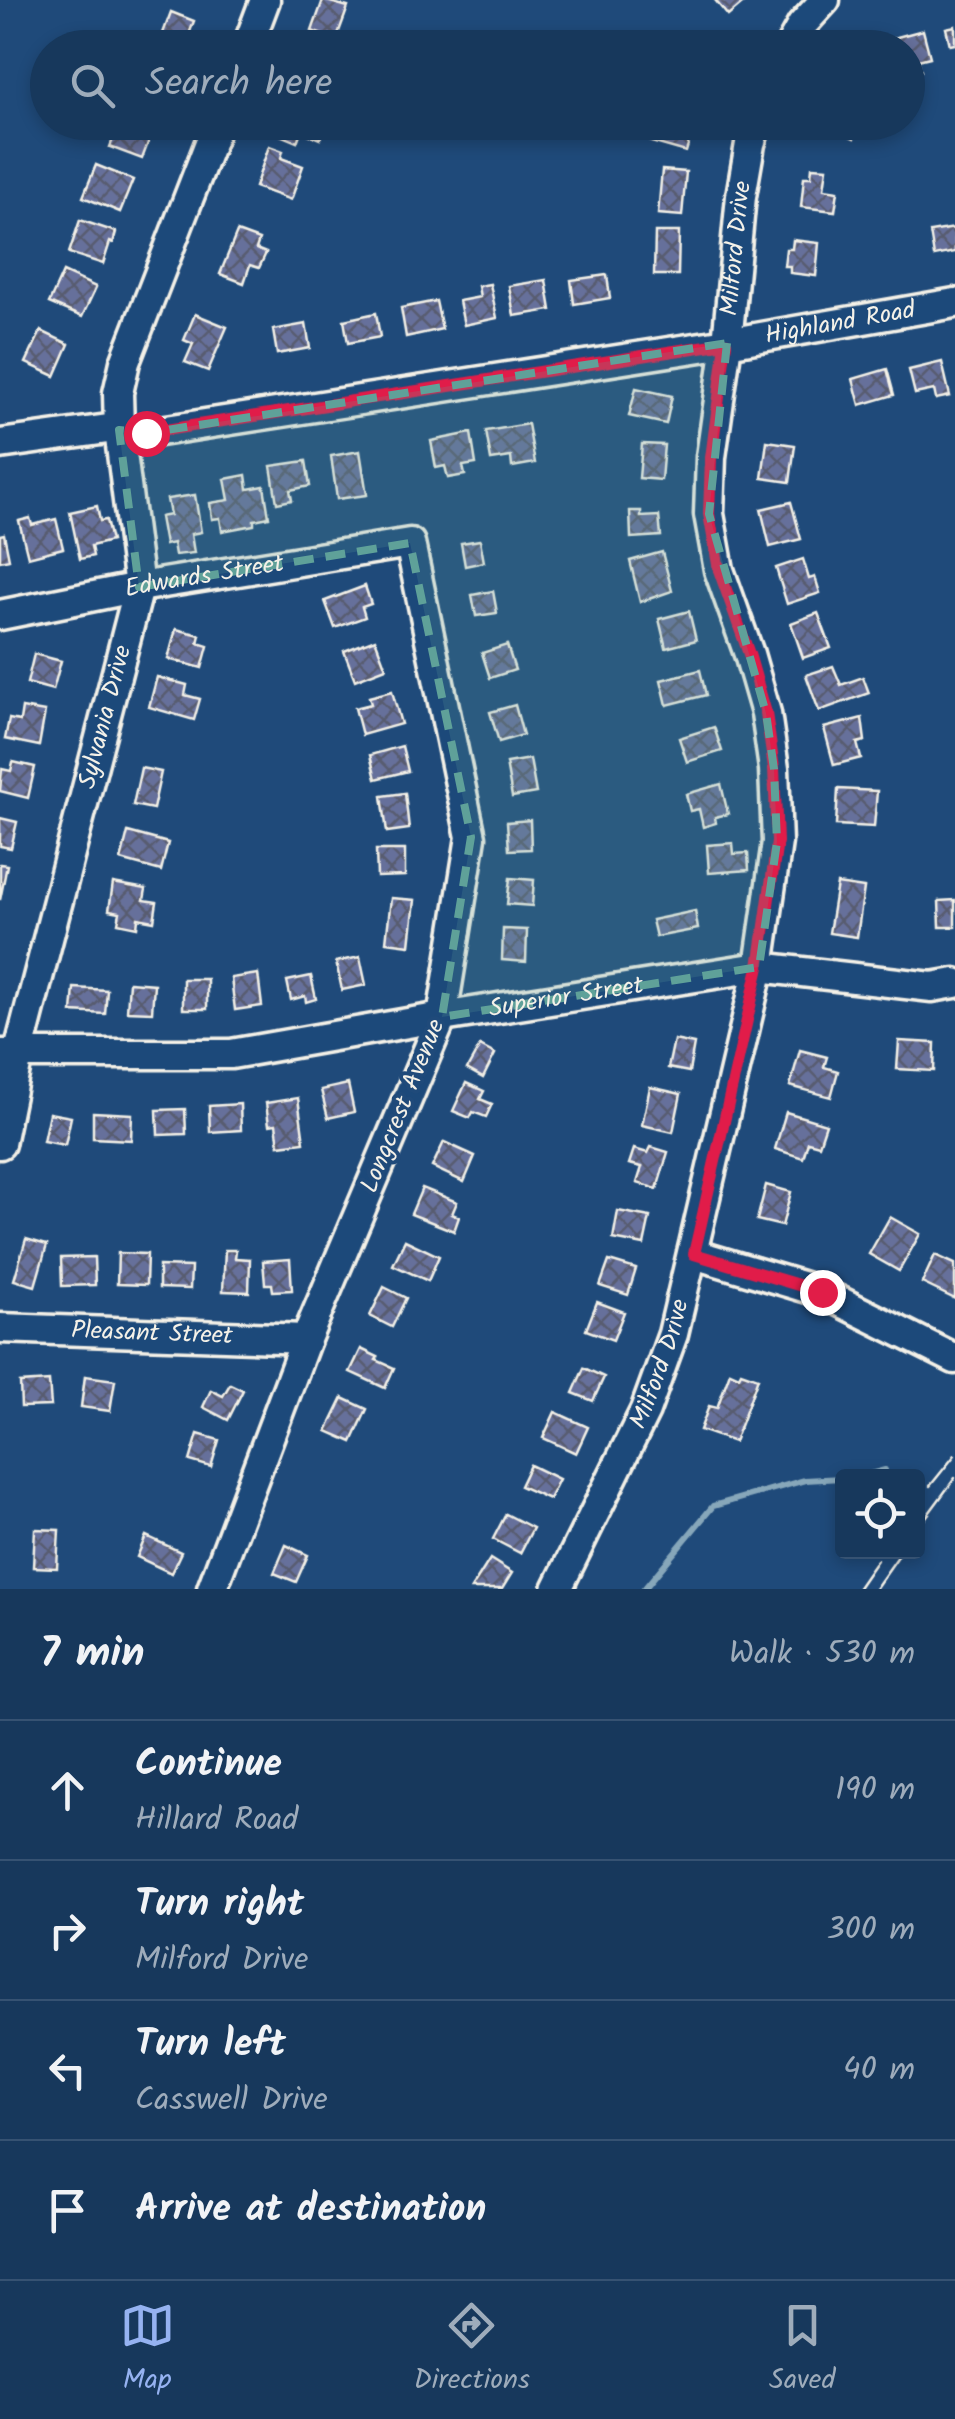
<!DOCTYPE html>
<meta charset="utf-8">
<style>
:root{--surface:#17385c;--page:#244365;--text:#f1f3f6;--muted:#9eacbb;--line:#365272;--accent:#95b2f1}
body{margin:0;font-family:Kalam,sans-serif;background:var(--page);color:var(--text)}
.controls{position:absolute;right:30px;bottom:30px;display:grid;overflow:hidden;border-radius:10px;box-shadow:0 5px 15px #0003}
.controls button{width:90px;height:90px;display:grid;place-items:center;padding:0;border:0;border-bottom:2px solid var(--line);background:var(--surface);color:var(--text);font:50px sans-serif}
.stop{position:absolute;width:30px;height:30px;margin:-22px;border:8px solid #e11d48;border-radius:50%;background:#fff}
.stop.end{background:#e11d48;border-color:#fff;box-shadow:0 2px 10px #0008}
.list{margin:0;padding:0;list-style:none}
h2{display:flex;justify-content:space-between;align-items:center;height:130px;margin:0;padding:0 40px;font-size:42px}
h2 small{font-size:32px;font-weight:400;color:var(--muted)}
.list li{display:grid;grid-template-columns:65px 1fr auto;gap:30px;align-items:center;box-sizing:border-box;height:140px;padding:0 40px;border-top:2px solid var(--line)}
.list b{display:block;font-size:38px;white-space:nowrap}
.list p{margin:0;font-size:32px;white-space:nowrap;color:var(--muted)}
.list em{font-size:32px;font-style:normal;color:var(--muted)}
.icon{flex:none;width:55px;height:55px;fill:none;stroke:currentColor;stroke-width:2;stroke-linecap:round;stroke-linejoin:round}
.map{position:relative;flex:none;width:955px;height:1589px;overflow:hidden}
.search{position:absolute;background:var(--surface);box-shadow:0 5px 15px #0003;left:30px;right:30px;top:30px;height:110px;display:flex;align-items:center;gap:25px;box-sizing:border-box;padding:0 35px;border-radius:55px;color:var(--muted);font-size:38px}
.sheet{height:690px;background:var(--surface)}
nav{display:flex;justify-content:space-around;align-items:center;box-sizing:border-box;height:140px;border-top:2px solid var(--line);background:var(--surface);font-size:28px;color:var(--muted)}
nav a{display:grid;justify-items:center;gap:5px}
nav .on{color:var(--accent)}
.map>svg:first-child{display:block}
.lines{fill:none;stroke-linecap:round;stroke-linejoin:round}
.stream{stroke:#87a7ba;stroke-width:6}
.building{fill:url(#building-cross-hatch);stroke:#f4f1e8;stroke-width:2.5}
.minor-casing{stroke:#f4f1e8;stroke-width:35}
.minor{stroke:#1f4a7a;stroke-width:28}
.tram{stroke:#f4f1e8;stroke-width:2.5}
.route{stroke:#e11d48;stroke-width:12}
.marked{fill:#5fa199;fill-opacity:0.2;stroke:#5fa199;stroke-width:8;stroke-dasharray:20 12;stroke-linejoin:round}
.labels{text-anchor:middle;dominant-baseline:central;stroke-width:8;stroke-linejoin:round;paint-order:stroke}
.street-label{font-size:25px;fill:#f4f1e8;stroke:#1f4a7a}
</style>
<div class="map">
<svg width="955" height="1589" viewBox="0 0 955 1589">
<defs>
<pattern id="building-cross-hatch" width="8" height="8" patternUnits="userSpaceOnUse" patternTransform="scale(2.5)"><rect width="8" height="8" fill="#66709b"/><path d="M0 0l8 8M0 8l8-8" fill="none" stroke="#585c70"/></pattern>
</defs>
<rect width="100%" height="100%" fill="#1f4a7a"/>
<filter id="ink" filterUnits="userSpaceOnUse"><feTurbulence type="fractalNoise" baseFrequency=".01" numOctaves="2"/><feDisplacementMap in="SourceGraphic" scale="20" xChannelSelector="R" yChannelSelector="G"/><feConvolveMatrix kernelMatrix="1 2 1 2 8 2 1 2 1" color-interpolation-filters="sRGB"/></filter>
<g filter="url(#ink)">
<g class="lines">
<g class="stream">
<polyline points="863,1476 885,1470"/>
<polyline points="644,1589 713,1506 805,1480 842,1478"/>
</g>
</g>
<g class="building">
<polygon points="323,0 348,7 336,40 312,31"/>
<polygon points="715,0 747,0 728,16"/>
<polygon points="171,12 194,21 184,48 168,48 159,44"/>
<polygon points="955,26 955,44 950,45 946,28"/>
<polygon points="923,30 930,57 918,60 921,71 908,75 908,48 872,48 871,44"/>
<polygon points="277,122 327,122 320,139 301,131 297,142 273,132"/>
<polygon points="657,122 695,122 686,152 651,142"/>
<polygon points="821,122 861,122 854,138"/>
<polygon points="119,123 151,135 142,159 110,147"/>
<polygon points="269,146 283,151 281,158 303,166 291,200 255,187"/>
<polygon points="96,165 133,180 120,212 83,197"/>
<polygon points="812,167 827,168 824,189 838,191 835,211 801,207 804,177 811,177"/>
<polygon points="662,170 686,172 682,216 658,214"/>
<polygon points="80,220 116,232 113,243 110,242 103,264 69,253"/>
<polygon points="955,228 955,252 934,256 930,232"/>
<polygon points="237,232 259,240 256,249 266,253 259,268 250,265 244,283 220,274"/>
<polygon points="655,232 679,232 678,275 654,275"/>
<polygon points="793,240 819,243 816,276 790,273 790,266 784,266 786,249 792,249"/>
<polygon points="63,272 96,287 82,317 49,303"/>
<polygon points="607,275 610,298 574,304 571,280"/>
<polygon points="546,280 551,310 514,316 509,286"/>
<polygon points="490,284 497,318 464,325 459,301 480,297 478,286"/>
<polygon points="436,301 442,329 406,337 401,308"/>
<polygon points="376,313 380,337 348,343 344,320"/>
<polygon points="195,314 227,327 208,371 185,362 193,344 184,340"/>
<polygon points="306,324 310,348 277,354 273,330"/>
<polygon points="41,331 69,344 55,376 26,363"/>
<polygon points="942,362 950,396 936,399 934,390 915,394 909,370"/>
<polygon points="887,369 894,395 860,405 853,379"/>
<polygon points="636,388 672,396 666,424 629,416"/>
<polygon points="528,424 535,463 512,467 511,457 491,460 486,431"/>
<polygon points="471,433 476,464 463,466 465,475 448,478 445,466 436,468 431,441"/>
<polygon points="767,441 795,445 790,482 762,478"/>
<polygon points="642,444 664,445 661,480 639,478"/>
<polygon points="360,451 367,495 337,499 331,456"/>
<polygon points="306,461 310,486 290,490 292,500 277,503 271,466"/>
<polygon points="246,475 248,489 264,486 269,517 254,520 254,525 222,531 220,518 212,519 210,503 229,500 225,479"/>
<polygon points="195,495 201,532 191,534 194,553 175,555 173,543 165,545 160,517 170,515 167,499"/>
<polygon points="791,502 801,539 770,547 761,509"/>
<polygon points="97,506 100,521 106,520 111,541 91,546 93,556 80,559 70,512"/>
<polygon points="630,511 641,511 641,517 659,516 661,536 631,538"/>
<polygon points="30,518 32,525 56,519 63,548 28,557 19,521"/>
<polygon points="4,534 9,559 0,561 0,535"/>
<polygon points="480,540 484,562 465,566 461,543"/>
<polygon points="662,552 672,591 640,602 630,561"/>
<polygon points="803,559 809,579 815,577 820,593 787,604 776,568"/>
<polygon points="365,586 371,604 362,607 365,617 335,628 325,601"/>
<polygon points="493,591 497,613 476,616 472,595"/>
<polygon points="689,611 696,640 666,648 659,619"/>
<polygon points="818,613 831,648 803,658 791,623"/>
<polygon points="176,629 200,635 198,643 208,646 202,668 168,659"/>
<polygon points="375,639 386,668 355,680 344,651"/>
<polygon points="507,645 515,670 490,678 482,653"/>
<polygon points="34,654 61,661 53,690 27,683"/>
<polygon points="833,666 841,685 863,677 869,693 819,711 806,675"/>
<polygon points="700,670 706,695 667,705 661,680"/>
<polygon points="157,677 187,685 185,695 200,699 194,720 149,707"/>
<polygon points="392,691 401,724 362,735 355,708 371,704 369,697"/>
<polygon points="515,705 523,735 499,742 490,712"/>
<polygon points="22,708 45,712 39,746 5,739 9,719 20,721"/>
<polygon points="862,718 865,741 857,743 861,758 834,765 824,728"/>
<polygon points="714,727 722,751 687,762 679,738"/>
<polygon points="402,746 408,771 376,779 370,755"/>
<polygon points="530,759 536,793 512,797 506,763"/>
<polygon points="13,762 35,767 28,798 0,791 2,769 11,771"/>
<polygon points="141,768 161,772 153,809 133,805"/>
<polygon points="721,784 728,814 715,817 716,823 703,827 699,809 690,811 686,794"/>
<polygon points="838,789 877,791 874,827 836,825"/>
<polygon points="405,793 409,829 387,832 382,796"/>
<polygon points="0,818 17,822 11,848 0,846"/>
<polygon points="530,820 531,849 509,850 507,822"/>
<polygon points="128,832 168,843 161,871 121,860"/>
<polygon points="733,843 734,854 748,853 749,870 709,873 707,845"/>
<polygon points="376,850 405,850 405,876 377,877"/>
<polygon points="0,864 7,865 0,900"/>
<polygon points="510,878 534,880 532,906 507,904"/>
<polygon points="113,883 146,889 144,900 157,902 154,921 138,918 137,927 118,923 120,912 109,910"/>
<polygon points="837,884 864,888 857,937 829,933"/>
<polygon points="391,898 415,900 410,945 386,942"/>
<polygon points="955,900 955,927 940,927 939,901"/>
<polygon points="695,911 698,929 656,937 652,920"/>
<polygon points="503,929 527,930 526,962 502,960"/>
<polygon points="360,957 366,985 342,990 336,962"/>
<polygon points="258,974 262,1006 235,1010 231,978"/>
<polygon points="311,976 316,999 306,1002 305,996 291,1000 287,981"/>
<rect x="183" y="979" width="24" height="30"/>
<polygon points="129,982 154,984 152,1012 127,1011"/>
<polygon points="74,988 107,990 105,1014 72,1012"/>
<polygon points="674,1040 694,1044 689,1072 668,1068"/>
<polygon points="899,1041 935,1043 934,1071 897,1069"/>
<polygon points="480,1046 495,1054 483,1078 467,1069"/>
<polygon points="800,1050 827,1057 824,1067 838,1071 831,1097 790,1086"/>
<polygon points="466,1083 484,1091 480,1099 492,1104 486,1117 473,1112 470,1118 453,1111"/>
<polygon points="348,1084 354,1112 328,1118 321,1090"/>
<polygon points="650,1087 681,1094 673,1132 642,1125"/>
<polygon points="298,1098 304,1142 279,1145 276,1124 269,1125 266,1103"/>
<polygon points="240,1104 241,1130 210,1132 209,1106"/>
<polygon points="185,1109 186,1134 158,1135 157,1110"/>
<polygon points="93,1112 132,1114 131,1140 93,1138"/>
<polygon points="786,1112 826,1124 819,1145 808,1142 803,1158 775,1149"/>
<polygon points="49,1113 71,1117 65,1145 43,1141"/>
<polygon points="444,1142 475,1156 464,1182 432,1167"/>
<polygon points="651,1147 668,1152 657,1189 637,1183 642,1167 629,1164 634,1149 648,1153"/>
<polygon points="766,1185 791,1192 782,1226 757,1220"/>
<polygon points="422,1188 457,1202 452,1214 459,1217 454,1231 411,1214"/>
<polygon points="618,1211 650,1217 644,1245 613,1239"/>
<polygon points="890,1217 920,1234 899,1271 869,1254"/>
<polygon points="26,1239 47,1245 35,1286 14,1280"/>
<polygon points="405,1240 439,1256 428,1281 393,1265"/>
<polygon points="225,1250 236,1250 235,1258 250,1259 249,1292 223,1291"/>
<polygon points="118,1253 147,1254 146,1285 117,1284"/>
<polygon points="935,1255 955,1264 955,1299 922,1283"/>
<polygon points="94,1257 95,1285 62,1286 61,1258"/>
<polygon points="290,1259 292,1290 273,1291 272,1284 265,1284 263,1261"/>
<polygon points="609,1261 636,1269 628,1295 600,1286"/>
<polygon points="159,1266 191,1267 190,1289 159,1288"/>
<polygon points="384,1287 406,1298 392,1327 370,1316"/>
<polygon points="597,1302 624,1312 613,1340 586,1330"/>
<polygon points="361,1349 378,1357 376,1360 394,1368 385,1388 350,1372"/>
<polygon points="584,1368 604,1377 593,1401 573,1393"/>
<polygon points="730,1372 739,1376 741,1372 758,1378 734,1442 700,1430 709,1406 717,1408"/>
<polygon points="85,1376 115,1380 110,1411 81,1407"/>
<polygon points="49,1381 51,1406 21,1407 20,1383"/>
<polygon points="230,1384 243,1390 228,1420 203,1407 211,1390 223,1396"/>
<polygon points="343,1398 367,1409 352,1442 327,1431"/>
<polygon points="555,1412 588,1427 576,1453 543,1438"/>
<polygon points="198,1434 219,1440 211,1467 190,1461"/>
<polygon points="530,1465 559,1479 549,1499 520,1486"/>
<polygon points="506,1514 533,1528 520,1553 493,1539"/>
<polygon points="35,1529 59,1530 57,1568 33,1567"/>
<polygon points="146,1536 181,1552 171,1573 137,1557"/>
<polygon points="286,1545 308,1555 296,1582 274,1573"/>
<polygon points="490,1559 512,1573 502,1589 471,1589"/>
</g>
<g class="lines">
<defs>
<g id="minor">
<polyline points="247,48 265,0"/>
<polyline points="789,48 802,25 825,0"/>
<path id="s1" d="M0 444 108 429 147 433 727 343 955 303"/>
<path id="s2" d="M0 615 139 587 410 543 471 837 442 1017 306 1339 212 1589"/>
<path id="s3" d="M1 1054H231L442 1017 759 967 932 987 955 983"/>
<path id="s4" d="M0 1144 18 1055 139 587 119 430 118 393 125 362 218 122"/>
<polyline points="694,1254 821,1292 955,1359"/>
<path id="s5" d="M0 1328 306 1339"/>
<path id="s6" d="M557 1589 645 1411 673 1334 759 967 777 842 774 769 766 713 749 654 719 570 709 514 711 457 727 343 741 196 750 144 757 122"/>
</g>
</defs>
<use href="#minor" class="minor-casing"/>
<use href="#minor" class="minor"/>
<g class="tram">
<polyline points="930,1486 955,1455"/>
<polyline points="918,1528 955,1478"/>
<polyline points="857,1589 877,1560"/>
<polyline points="875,1589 901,1552"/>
</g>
</g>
</g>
<g class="lines" filter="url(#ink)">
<polyline class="route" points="146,433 726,343 711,458 709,514 719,570 749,654 766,713 774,768 777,842 759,967 694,1254 822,1292"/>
</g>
<path class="marked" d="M727 343 709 514 766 713 774 769 777 842 759 967 442 1017 471 837 410 543 139 587 119 430 147 433Z"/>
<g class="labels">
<g class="street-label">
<text stroke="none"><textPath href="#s6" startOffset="1388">Milford Drive</textPath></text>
<text stroke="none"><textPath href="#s1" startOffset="850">Highland Road</textPath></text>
<text stroke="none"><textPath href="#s2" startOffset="208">Edwards Street</textPath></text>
<text stroke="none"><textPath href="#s4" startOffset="440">Sylvania Drive</textPath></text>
<text stroke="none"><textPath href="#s3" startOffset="570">Superior Street</textPath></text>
<text transform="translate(403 1106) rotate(-68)">Longcrest Avenue</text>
<text stroke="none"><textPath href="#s5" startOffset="152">Pleasant Street</textPath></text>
<text stroke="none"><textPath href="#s6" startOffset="248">Milford Drive</textPath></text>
</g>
</g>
</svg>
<div class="controls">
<button><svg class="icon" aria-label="locate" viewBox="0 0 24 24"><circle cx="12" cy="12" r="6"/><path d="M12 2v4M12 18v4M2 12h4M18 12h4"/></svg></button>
</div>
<div class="stop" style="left:146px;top:433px"></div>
<div class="stop end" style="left:822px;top:1292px"></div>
<div class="search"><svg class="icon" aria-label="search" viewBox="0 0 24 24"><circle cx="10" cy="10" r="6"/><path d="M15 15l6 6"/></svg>Search here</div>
</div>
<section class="sheet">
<h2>7 min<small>Walk · 530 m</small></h2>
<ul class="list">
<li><svg class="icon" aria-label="ahead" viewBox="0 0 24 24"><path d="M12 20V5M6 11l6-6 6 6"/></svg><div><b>Continue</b><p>Hillard Road</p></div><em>190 m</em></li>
<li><svg class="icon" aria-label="right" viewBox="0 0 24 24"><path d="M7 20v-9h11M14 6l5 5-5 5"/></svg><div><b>Turn right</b><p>Milford Drive</p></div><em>300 m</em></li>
<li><svg class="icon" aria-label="left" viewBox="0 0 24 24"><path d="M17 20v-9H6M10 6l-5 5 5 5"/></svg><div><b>Turn left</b><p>Casswell Drive</p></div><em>40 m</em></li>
<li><svg class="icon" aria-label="arrive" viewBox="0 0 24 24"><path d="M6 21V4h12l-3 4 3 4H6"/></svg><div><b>Arrive at destination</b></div></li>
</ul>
</section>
<nav>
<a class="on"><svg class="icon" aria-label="map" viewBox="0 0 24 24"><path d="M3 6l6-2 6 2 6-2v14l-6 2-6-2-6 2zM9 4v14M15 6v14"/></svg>Map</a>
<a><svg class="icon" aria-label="directions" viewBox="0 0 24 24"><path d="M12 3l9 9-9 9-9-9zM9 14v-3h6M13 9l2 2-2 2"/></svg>Directions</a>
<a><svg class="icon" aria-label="saved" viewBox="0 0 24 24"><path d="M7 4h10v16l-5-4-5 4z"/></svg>Saved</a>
</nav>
